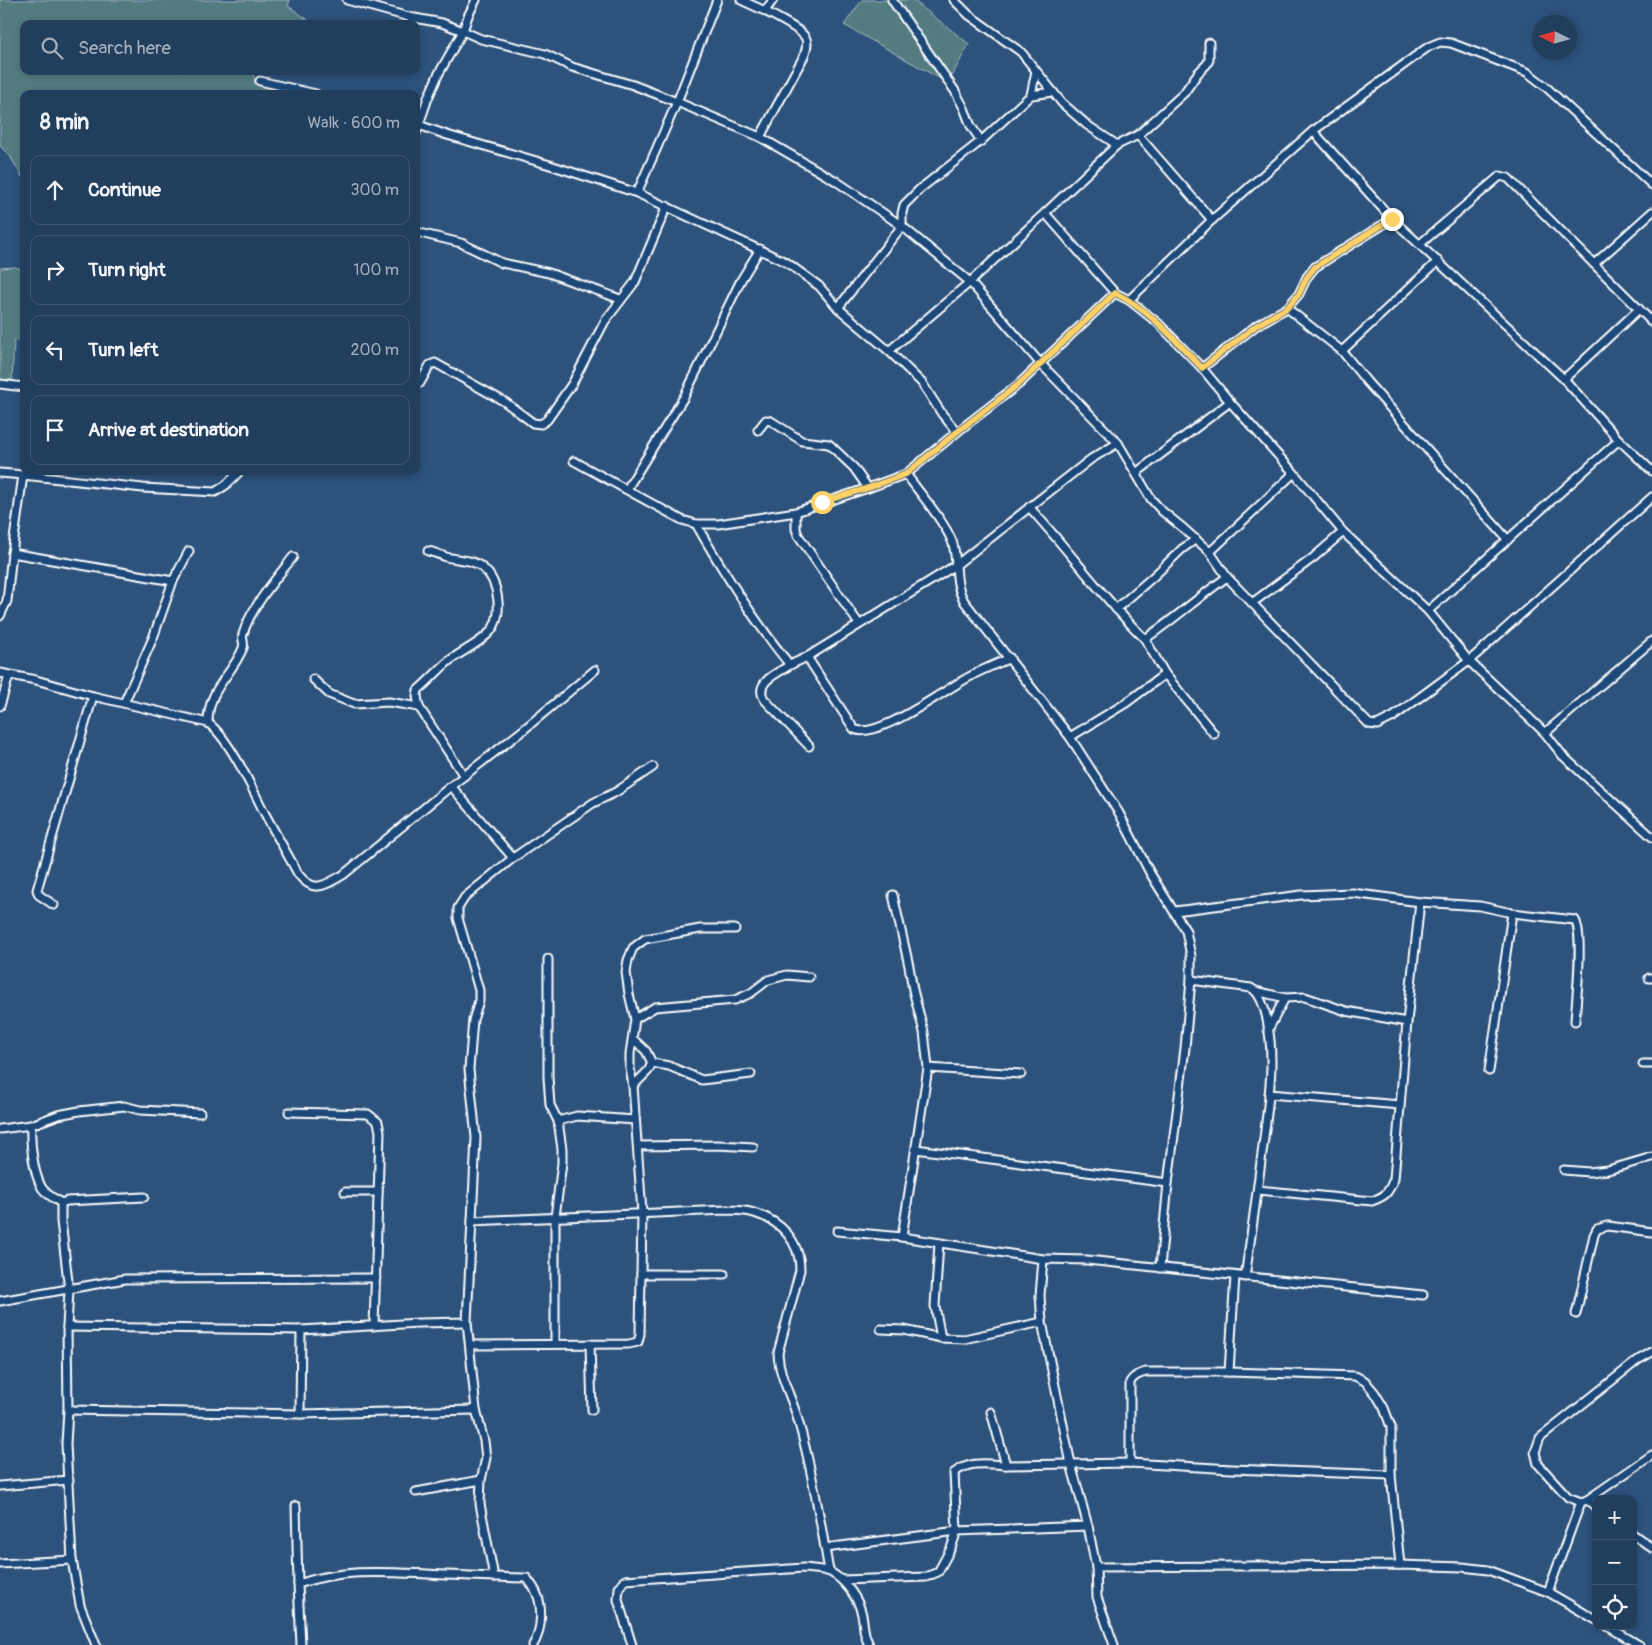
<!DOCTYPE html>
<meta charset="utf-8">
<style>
:root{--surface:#223e5d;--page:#2e4966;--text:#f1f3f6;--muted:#a2aebc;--line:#3f5772}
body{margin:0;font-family:Pangolin,sans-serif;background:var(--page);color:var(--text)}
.controls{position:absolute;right:15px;bottom:15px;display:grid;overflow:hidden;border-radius:10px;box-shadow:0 2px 8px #0003}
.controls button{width:45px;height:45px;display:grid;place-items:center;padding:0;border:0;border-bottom:1px solid var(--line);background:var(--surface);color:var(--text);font:25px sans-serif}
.compass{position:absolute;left:1532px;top:15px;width:45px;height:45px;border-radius:50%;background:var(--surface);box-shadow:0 2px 8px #0003;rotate:275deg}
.stop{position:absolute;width:15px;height:15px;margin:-11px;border:4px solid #ffd166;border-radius:50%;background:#fff}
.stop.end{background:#ffd166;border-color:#fff;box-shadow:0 1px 5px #0008}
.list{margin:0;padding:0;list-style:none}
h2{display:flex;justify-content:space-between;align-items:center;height:65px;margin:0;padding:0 20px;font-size:21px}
h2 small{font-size:16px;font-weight:400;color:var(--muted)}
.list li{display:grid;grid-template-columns:32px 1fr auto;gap:15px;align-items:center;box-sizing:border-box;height:70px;margin:0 10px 10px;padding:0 10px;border:1px solid var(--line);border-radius:10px}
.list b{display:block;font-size:19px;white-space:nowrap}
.list em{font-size:16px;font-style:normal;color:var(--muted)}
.icon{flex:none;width:28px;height:28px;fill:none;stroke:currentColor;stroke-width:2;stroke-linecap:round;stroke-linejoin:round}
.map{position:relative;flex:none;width:1652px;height:1645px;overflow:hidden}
.search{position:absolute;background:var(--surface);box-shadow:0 2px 8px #0003;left:20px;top:20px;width:400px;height:55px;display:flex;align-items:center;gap:12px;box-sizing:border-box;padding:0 18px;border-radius:10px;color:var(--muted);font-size:19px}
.panel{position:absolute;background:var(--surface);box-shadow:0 2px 8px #0003;left:20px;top:90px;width:400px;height:385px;border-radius:10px}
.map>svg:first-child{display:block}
.green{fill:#537b81;stroke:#a9bdc0}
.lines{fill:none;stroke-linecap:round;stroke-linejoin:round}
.street-casing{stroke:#fff;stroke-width:11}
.street{stroke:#1f4a7a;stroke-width:7}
.route{stroke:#ffd166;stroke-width:6}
</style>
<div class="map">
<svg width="1652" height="1645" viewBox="0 0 1652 1645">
<rect width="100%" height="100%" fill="#2d527c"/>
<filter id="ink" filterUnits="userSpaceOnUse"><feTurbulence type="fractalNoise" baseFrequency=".02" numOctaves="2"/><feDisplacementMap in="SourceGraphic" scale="10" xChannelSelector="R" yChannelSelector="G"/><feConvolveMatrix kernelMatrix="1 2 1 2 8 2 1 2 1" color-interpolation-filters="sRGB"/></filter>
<g filter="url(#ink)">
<g class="green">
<polygon points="0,0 290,0 288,6 307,19 306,24 24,24 24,71 253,71 255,84 292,94 24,94 24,180 10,156 0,146"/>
<polygon points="862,0 913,0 969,44 948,83 844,25"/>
<polygon points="15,267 24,270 24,341 14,340 12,381 0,379 0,268"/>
</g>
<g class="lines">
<defs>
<g id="street">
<polyline points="347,0 409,17 442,23 463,31 481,39 545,54 572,67 633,85 677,102 760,137"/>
<polyline points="717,0 677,102 637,193 786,262 819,286 838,308"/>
<polyline points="741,0 765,11 773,0"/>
<polyline points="892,0 955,91 964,108 971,126 981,141"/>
<polyline points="954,0 969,15 1021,52 1062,103 1087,125 1117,145 1045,213"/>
<polyline points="260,81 316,94"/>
<path d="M1053 92 1031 95 981 141 920 189 904 205 902 213V226L838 308 889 351 970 282 1045 213 1115 293 1019 384 957 432 906 474C919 492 944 521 952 541 959 561 953 582 964 601L1070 737 1119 813 1150 873 1186 931 1191 956V980L1185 1048 1168 1183 1160 1268"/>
<polyline points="1031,95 1036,71"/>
<polyline points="416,124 447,135 550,165 637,193"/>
<polyline points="1313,131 1392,219 1564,379 1619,440 1652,471"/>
<polyline points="416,133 428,98 438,75 463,31 468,16 476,0"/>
<polyline points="1138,135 1184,93 1198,73 1207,64 1209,60 1209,43"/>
<polyline points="1117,145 1138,135 1212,220"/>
<polyline points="416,232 461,243 502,263 549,273 620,299"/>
<polyline points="1420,244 1500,176 1508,178 1652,322"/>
<polyline points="1594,264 1652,212"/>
<polyline points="1115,293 1129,300 1158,323 1202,368 1230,402 1294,473 1343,532 1428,611 1469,661 1545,733 1563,756 1652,837"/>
<polyline points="1129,300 1212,220 1313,131 1428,47 1440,42 1451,43 1527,72 1545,86 1652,185"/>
<polyline points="1287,308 1342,351 1367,382 1508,540"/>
<polyline points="889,351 922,383 942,414 957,432"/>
<polyline points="1342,351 1438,261"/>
<polyline points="1202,368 1257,325 1287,308 1299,294 1307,277 1315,267 1392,219"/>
<polyline points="1564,379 1639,309"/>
<polyline points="420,383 430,365 435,363 505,402 533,423 541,424 547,420 572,384 605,321 635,282 667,206"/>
<polyline points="0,384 24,387"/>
<polyline points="758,430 766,420 771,421 802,441 829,444 854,468 868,488"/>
<polyline points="1118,443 1151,499 1162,511 1183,528 1210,552 1227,577 1252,603 1313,558 1343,532"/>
<polyline points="574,461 682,520 696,524 718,524 796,512 868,488 906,474"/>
<polyline points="0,473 23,475"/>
<polyline points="1136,473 1230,402"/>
<polyline points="627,489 684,397 741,280 760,249"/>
<path d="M1029 507C1069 550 1103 599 1145 639"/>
<polyline points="796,512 796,529 798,535 859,624"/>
<path d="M696 524C724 573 754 621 790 665L807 657 956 565 1091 459 1118 443 1040 363 970 282 902 226 836 181 760 137 804 56C806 50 809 43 805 37 799 28 775 17 765 11"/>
<path d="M428 551C434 552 440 555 446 557 458 560 473 559 483 568 499 581 504 616 490 632 479 644 462 651 449 661 438 670 429 681 418 690L417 696 419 707 464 776"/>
<polyline points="1210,552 1294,473"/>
<polyline points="12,553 173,581 189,551"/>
<polyline points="1252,603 1369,724 1377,725 1393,717 1469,661 1652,497"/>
<polyline points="1116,609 1154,576 1182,549 1196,539"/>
<polyline points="1428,611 1619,440"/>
<polyline points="0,616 7,601 12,553 23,475 143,488 215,492 226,485 238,473"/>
<path d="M807 657 854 729C877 741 948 687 971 676 983 669 997 664 1010 658"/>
<path d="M790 665C778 673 754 682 764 699L809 746"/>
<path d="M0 673 36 680 93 696 208 723C229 738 252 788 264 812 275 833 287 853 298 874 314 894 323 886 343 875L451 786 513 858"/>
<polyline points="313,679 329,694 354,704 389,702 419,707"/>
<polyline points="124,703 153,638 173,581"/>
<polyline points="0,706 9,676"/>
<path d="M208 723C208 688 231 677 243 648 245 643 241 639 243 634 251 607 276 579 293 557"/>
<polyline points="1545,733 1652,641"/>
<path d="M1214 734 1165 674 1145 639C1174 619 1199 597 1227 577"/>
<polyline points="1070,737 1126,703 1165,674"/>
<polyline points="451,786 522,731 595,670"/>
<polyline points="893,895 909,966 913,990 924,1032 928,1068 902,1237"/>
<polyline points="54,905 39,895 37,890 93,696"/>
<path d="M1175 911 1301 895 1352 893 1420 902 1480 906 1512 913 1575 920C1584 935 1576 1001 1575 1021"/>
<polyline points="548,959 548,1077 550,1105 558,1121 577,1116 635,1120"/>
<polyline points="1649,978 1652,978"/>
<path d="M1191 980 1251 988C1268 997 1271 1044 1271 1062 1271 1088 1267 1113 1264 1138 1258 1185 1252 1231 1245 1277"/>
<polyline points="1256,991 1285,998 1305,997 1346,1011 1407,1022"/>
<polyline points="635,1019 655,1007 735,1000 751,993 768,980 787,975 809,977"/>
<polyline points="1268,1030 1285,998"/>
<polyline points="633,1039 646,1051 652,1063"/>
<polyline points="1643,1064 1652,1064"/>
<polyline points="928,1068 1021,1074"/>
<polyline points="1489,1071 1512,913"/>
<polyline points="633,1086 648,1071 652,1063 669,1066 702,1080 751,1074"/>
<polyline points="1269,1094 1400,1105"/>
<polyline points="289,1112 368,1114 378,1122 380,1132 374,1326"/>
<polyline points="31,1125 58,1115 79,1111 124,1106 140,1110 200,1113"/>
<path d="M0 1129 31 1125C30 1142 33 1173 42 1188 46 1194 55 1199 61 1203"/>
<polyline points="638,1146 719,1145 753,1147"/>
<polyline points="916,1149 1168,1183"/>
<polyline points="1564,1170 1589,1172 1608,1170 1652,1157"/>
<path d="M1258 1190 1372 1201C1386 1196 1388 1193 1394 1179L1407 1022 1420 902"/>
<polyline points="345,1192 378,1192"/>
<path d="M472 1221 726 1210C735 1210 745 1210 754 1213 781 1221 800 1241 800 1270L778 1353C779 1377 792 1397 798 1420 812 1469 820 1520 829 1571"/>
<polyline points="837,1231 902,1237 1043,1259"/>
<polyline points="939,1243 935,1306 941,1338"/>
<polyline points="641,1274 724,1274"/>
<polyline points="0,1301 125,1279 376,1278"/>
<polyline points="1576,1314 1594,1235 1597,1229 1608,1226 1652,1232"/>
<polyline points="467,1322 476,1410 484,1441 486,1458 481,1480 480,1504 494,1577"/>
<polyline points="67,1327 301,1330 419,1323 467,1322 476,1138 469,1069 473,1020 479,1001 479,990 458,918 458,908 465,897 513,858 593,803 616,792 653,767"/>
<polyline points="881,1329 904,1330 941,1338 964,1339 1042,1322"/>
<polyline points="555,1344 555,1217 562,1163 562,1149 558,1121"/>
<polyline points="590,1344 592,1410"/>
<polyline points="470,1345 629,1344 638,1342 640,1334 642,1213 633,1086 630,1068 630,1054 635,1019 629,994 626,972 628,960 633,948 645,939 700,929 735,929"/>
<polyline points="1652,1352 1638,1360 1540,1438 1535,1452 1538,1464 1568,1497 1581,1502 1587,1500 1652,1455"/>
<polyline points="1229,1372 1235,1276"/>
<polyline points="68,1410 300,1414 476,1410"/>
<polyline points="991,1412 1006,1465 1130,1463 1232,1469 1391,1475"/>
<polyline points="300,1414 301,1330"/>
<path d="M1130 1463V1382C1134 1376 1138 1374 1146 1372H1229L1355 1376 1365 1381 1375 1393 1384 1408 1391 1427V1475L1400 1565"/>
<polyline points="0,1486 69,1480"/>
<polyline points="416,1492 481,1480"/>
<polyline points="1587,1500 1596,1507"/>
<polyline points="296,1506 298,1584"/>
<polyline points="1633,1534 1652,1548"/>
<path d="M825 1548 957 1531 954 1473C970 1460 987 1464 1006 1465"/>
<polyline points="0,1564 72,1560"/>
<polyline points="1096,1567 1400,1565 1462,1567 1488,1570 1548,1592 1596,1620"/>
<polyline points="842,1580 926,1577 938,1572 951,1548 957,1531 1088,1526"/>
<polyline points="1548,1592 1581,1502"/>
<polyline points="1607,1626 1639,1645"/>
<polyline points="96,1645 80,1605 72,1560 66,1444 68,1410 67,1327 69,1290 61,1221 61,1203 67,1201 144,1197"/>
<path d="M301 1645 298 1584C342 1569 382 1572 427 1574 461 1576 494 1577 527 1578 530 1583 534 1587 536 1592 543 1606 542 1631 533 1645"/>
<path d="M632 1645 618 1600 619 1588 625 1580 804 1568C812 1569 823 1569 830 1572 845 1580 859 1599 862 1615 865 1629 862 1631 869 1645"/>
<polyline points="1114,1645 1097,1597 1096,1567 1088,1526 1071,1464 1042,1322 1040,1296 1043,1259 1087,1260 1423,1295"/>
</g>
</defs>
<use href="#street" class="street-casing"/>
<use href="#street" class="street"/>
</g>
</g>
<g class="lines" filter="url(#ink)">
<path class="route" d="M822 502 868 488 906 474 957 432 1019 384 1115 293C1150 310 1176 341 1202 368L1257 325 1287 308 1299 294 1307 277 1315 267 1392 219"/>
</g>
</svg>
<div class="controls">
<button>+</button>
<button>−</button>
<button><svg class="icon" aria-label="locate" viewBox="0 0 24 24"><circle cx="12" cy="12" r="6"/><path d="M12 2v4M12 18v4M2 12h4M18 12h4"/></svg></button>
</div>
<svg class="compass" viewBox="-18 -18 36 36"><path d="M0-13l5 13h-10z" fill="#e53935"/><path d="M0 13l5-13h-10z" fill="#a2aebc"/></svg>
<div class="stop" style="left:822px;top:502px"></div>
<div class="stop end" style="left:1392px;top:219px"></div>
<div class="search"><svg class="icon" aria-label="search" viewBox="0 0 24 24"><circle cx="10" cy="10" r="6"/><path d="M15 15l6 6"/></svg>Search here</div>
<section class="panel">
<h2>8 min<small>Walk · 600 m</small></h2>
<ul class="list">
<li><svg class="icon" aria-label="ahead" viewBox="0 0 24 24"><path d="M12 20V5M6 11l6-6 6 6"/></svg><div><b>Continue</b></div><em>300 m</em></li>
<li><svg class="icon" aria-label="right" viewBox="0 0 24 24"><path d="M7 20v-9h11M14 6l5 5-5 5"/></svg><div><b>Turn right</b></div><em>100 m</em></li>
<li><svg class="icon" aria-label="left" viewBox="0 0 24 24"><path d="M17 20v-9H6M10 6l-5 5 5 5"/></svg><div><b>Turn left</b></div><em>200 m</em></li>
<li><svg class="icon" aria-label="arrive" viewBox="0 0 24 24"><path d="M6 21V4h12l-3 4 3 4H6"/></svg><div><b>Arrive at destination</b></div></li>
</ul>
</section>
</div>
